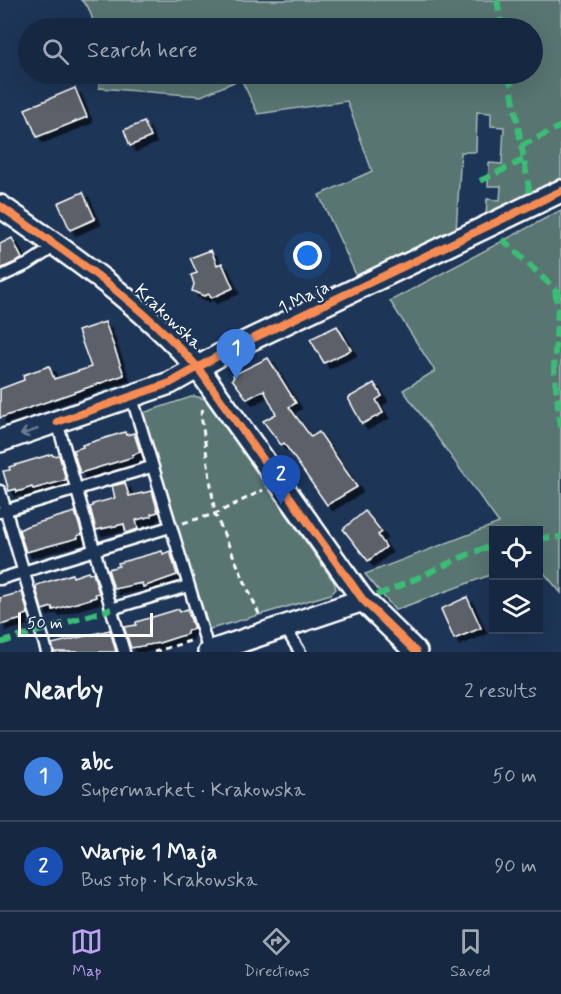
<!DOCTYPE html>
<meta charset="utf-8">
<style>
:root{--surface:#162841;--page:#23344c;--text:#f1f3f6;--muted:#9ea6b1;--line:#35445a;--accent:#bca0f2}
body{margin:0;font-family:Mynerve,sans-serif;background:var(--page);color:var(--text)}
.controls{position:absolute;right:18px;bottom:18px;display:grid;overflow:hidden;border-radius:0px;box-shadow:0 6px 24px #0002}
.controls button{width:54px;height:54px;display:grid;place-items:center;padding:0;border:0;border-bottom:2px solid var(--line);background:var(--surface);color:var(--text);font:30px sans-serif}
.scale{position:absolute;left:18px;bottom:15px;width:135px;box-sizing:border-box;padding-left:6px;border:3px solid #fff;border-top:0;font-size:16px;line-height:21px;white-space:nowrap;color:#fff;-webkit-text-stroke:4px #1d3557;paint-order:stroke}
.you{position:absolute;left:308px;top:256px;width:21px;height:21px;margin:-15px;border:4px solid #fff;border-radius:50%;background:#1a73e8;box-shadow:0 0 0 9px #1a73e833}
.badge{display:grid;place-items:center;width:39px;height:39px;border-radius:50%;background:var(--accent);color:#fff;font-size:20px;font-weight:700}
.pin{position:absolute;translate:-50% -50px;filter:drop-shadow(0 2px 3px #0008)}
.pin::after{content:'';position:absolute;top:32px;width:21px;height:18px;background:inherit;clip-path:polygon(0 0,100% 0,50% 100%)}
.list{margin:0;padding:0;list-style:none}
h2{display:flex;justify-content:space-between;align-items:center;height:78px;margin:0;padding:0 24px;font-size:26px}
h2 small{font-size:20px;font-weight:400;color:var(--muted)}
.list li{display:grid;grid-template-columns:39px 1fr auto;gap:18px;align-items:center;box-sizing:border-box;height:90px;padding:0 24px;border-top:2px solid var(--line)}
.list b{display:block;font-size:22px;white-space:nowrap}
.list p{margin:0;font-size:20px;white-space:nowrap;color:var(--muted)}
.list em{font-size:20px;font-style:normal;color:var(--muted)}
.icon{flex:none;width:33px;height:33px;fill:none;stroke:currentColor;stroke-width:2;stroke-linecap:round;stroke-linejoin:round}
.map{position:relative;flex:none;width:561px;height:652px;overflow:hidden}
.search{position:absolute;background:var(--surface);box-shadow:0 6px 24px #0002;left:18px;right:18px;top:18px;height:66px;display:flex;align-items:center;gap:15px;box-sizing:border-box;padding:0 21px;border-radius:33px;color:var(--muted);font-size:22px}
.sheet{height:258px;background:var(--surface)}
nav{display:flex;justify-content:space-around;align-items:center;box-sizing:border-box;height:84px;border-top:2px solid var(--line);background:var(--surface);font-size:16px;color:var(--muted)}
nav a{display:grid;justify-items:center;gap:3px}
nav .on{color:var(--accent)}
.map>svg:first-child{display:block}
.green{fill:#587471;stroke:#acbab8;stroke-width:1.5}
.building{fill:#5b6167;stroke:#fff;stroke-width:1.5;filter:url(#shadow)}
.lines{fill:none;stroke-linecap:round;stroke-linejoin:round}
.lane-casing{stroke:#fff;stroke-width:15}
.street-casing{stroke:#fff;stroke-width:26}
.path{stroke:#fff;stroke-width:3;stroke-dasharray:6 4.5;stroke-linecap:butt}
.lane{stroke:#1d3557;stroke-width:10}
.street{stroke:#1d3557;stroke-width:21}
.quiet{stroke:#3abd76;stroke-width:6;stroke-dasharray:12 6;stroke-linecap:butt}
.cycleway-casing{stroke:#1d3557;stroke-width:11}
.cycleway{stroke:#f68b52;stroke-width:8}
.oneway{stroke:#6c7c92}
.labels{text-anchor:middle;dominant-baseline:central;stroke-width:5;stroke-linejoin:round;paint-order:stroke}
.street-label{font-size:18px;fill:#fff;stroke:#1d3557}
</style>
<div class="map">
<svg width="561" height="652" viewBox="0 0 561 652">
<defs>
<filter id="shadow"><feDropShadow dx="5.5" dy="5.5" stdDeviation="0" flood-color="#0009"/></filter>
</defs>
<rect width="100%" height="100%" fill="#1d3557"/>
<filter id="ink" filterUnits="userSpaceOnUse"><feTurbulence type="fractalNoise" baseFrequency=".0167" numOctaves="2"/><feDisplacementMap in="SourceGraphic" scale="12" xChannelSelector="R" yChannelSelector="G"/><feConvolveMatrix kernelMatrix="1 2 1 2 8 2 1 2 1" color-interpolation-filters="sRGB"/></filter>
<g filter="url(#ink)">
<g class="green">
<polygon points="81,0 561,0 561,182 486,218 487,199 500,200 501,186 488,186 489,163 502,164 504,127 491,126 491,113 477,112 476,152 461,152 456,231 358,279 319,195 372,171 347,101 258,114 241,79 201,96 99,88 98,74 532,74 532,28 96,28 88,7"/>
<polygon points="561,210 561,593 539,567 538,530 494,530 493,574 395,610 365,574 499,523 403,390 435,371 390,301"/>
<polygon points="194,396 205,399 334,582 336,589 331,594 207,630 140,414"/>
</g>
<g class="building">
<polygon points="75,88 87,117 37,137 25,109"/>
<polygon points="144,122 151,137 130,146 124,130"/>
<polygon points="83,192 95,219 70,230 58,203"/>
<polygon points="12,238 22,259 0,269 0,244"/>
<polygon points="211,250 217,265 222,263 233,288 211,298 209,294 204,296 192,291 194,284 191,275 197,273 190,258"/>
<polygon points="105,322 124,375 0,418 0,389 24,380 23,375 49,366 54,379 91,367 78,331"/>
<polygon points="337,326 351,350 324,363 310,339"/>
<polygon points="268,358 296,403 289,407 311,437 319,432 357,487 327,505 284,443 281,445 263,421 276,414 264,390 247,399 232,379 234,377 233,375"/>
<polygon points="374,383 382,396 376,400 383,413 362,424 348,398"/>
<polygon points="125,432 126,435 134,433 140,452 132,455 133,457 80,473 73,450 83,447 82,445"/>
<polygon points="52,454 53,456 59,455 66,480 33,489 32,487 17,492 16,489 9,491 3,471 10,470 9,467"/>
<polygon points="125,483 129,496 152,491 158,512 151,514 152,516 136,520 138,529 126,533 124,524 96,530 90,507 93,506 93,504 115,498 112,486"/>
<polygon points="365,511 382,532 378,535 386,547 368,561 343,529"/>
<polygon points="75,512 82,534 77,536 78,538 26,552 19,530 27,526"/>
<polygon points="162,551 163,554 170,551 177,575 143,587 142,583 114,589 108,569 119,566 118,563"/>
<polygon points="88,572 89,574 93,573 99,593 95,594 96,597 53,610 52,607 42,610 36,588 37,585 72,574 73,577"/>
<polygon points="22,592 28,614 21,616 22,619 0,625 0,598"/>
<polygon points="467,597 481,628 454,639 441,609"/>
<polygon points="179,609 180,612 187,609 194,629 187,631 187,634 159,643 131,648 124,627 136,625 136,622"/>
<polygon points="110,630 116,652 54,652 52,644"/>
</g>
<g class="lines">
<defs>
<g id="lane">
<polyline points="0,277 28,264 57,245"/>
<polyline points="132,398 209,652"/>
<polyline points="57,422 124,652"/>
<polyline points="0,491 47,652"/>
<polyline points="0,512 151,467"/>
<polyline points="0,579 170,527"/>
<polyline points="111,609 188,586"/>
<polyline points="285,627 300,652"/>
</g>
<g id="street">
<path d="M0 206C71 255 141 303 198 368L363 600 416 652"/>
<polyline points="0,441 170,383 227,351 561,191"/>
<polyline points="209,652 363,600"/>
</g>
</defs>
<use href="#lane" class="lane-casing"/>
<use href="#street" class="street-casing"/>
<g class="path">
<polyline points="203,409 201,414 215,514 259,614"/>
<polyline points="183,523 215,514 263,490"/>
<polyline points="154,652 193,640"/>
</g>
<use href="#lane" class="lane"/>
<use href="#street" class="street"/>
<g class="quiet">
<polyline points="497,0 502,28"/>
<polyline points="509,74 530,195"/>
<polyline points="521,146 561,126"/>
<polyline points="480,181 523,160"/>
<polyline points="502,239 561,295"/>
<polyline points="555,290 558,308 554,369 561,432"/>
<polyline points="538,538 561,537"/>
<path d="M377 595C417 581 453 558 494 545"/>
<polyline points="0,643 111,609"/>
</g>
<defs>
<g id="cycleway">
<path d="M0 206C71 255 141 303 198 368L363 600 416 652"/>
<polyline points="57,422 170,383 227,351 561,191"/>
</g>
</defs>
<use href="#cycleway" class="cycleway-casing"/>
<use href="#cycleway" class="cycleway"/>
</g>
<defs><path id="oneway-shaft" d="M-6 0H5M1.5-3L5.5 0L1.5 3" fill="none" stroke-width="1.6" stroke-linecap="round" stroke-linejoin="round" transform="scale(1.5)"/></defs>
<use class="oneway" href="#oneway-shaft" transform="translate(29 432) rotate(162)"/>
</g>
<g class="labels">
<g class="street-label">
<text transform="translate(304 298) rotate(-26)">1 Maja</text>
<text transform="translate(168 317) rotate(44)">Krakowska</text>
</g>
</g>
</svg>
<div class="controls">
<button><svg class="icon" aria-label="locate" viewBox="0 0 24 24"><circle cx="12" cy="12" r="6"/><path d="M12 2v4M12 18v4M2 12h4M18 12h4"/></svg></button>
<button><svg class="icon" aria-label="layers" viewBox="0 0 24 24"><path d="M12 4l9 5-9 5-9-5zM3 14l9 5 9-5"/></svg></button>
</div>
<div class="scale">50 m</div>
<div class="you"></div>
<div class="pin badge" style="left:236px;top:379px;background:#3f7fe0">1</div>
<div class="pin badge" style="left:281px;top:505px;background:#1a4fb4">2</div>
<div class="search"><svg class="icon" aria-label="search" viewBox="0 0 24 24"><circle cx="10" cy="10" r="6"/><path d="M15 15l6 6"/></svg>Search here</div>
</div>
<section class="sheet">
<h2>Nearby<small>2 results</small></h2>
<ul class="list">
<li><span class="badge" style="background:#3f7fe0">1</span><div><b>abc</b><p>Supermarket · Krakowska</p></div><em>50 m</em></li>
<li><span class="badge" style="background:#1a4fb4">2</span><div><b>Warpie 1 Maja</b><p>Bus stop · Krakowska</p></div><em>90 m</em></li>
</ul>
</section>
<nav>
<a class="on"><svg class="icon" aria-label="map" viewBox="0 0 24 24"><path d="M3 6l6-2 6 2 6-2v14l-6 2-6-2-6 2zM9 4v14M15 6v14"/></svg>Map</a>
<a><svg class="icon" aria-label="directions" viewBox="0 0 24 24"><path d="M12 3l9 9-9 9-9-9zM9 14v-3h6M13 9l2 2-2 2"/></svg>Directions</a>
<a><svg class="icon" aria-label="saved" viewBox="0 0 24 24"><path d="M7 4h10v16l-5-4-5 4z"/></svg>Saved</a>
</nav>
